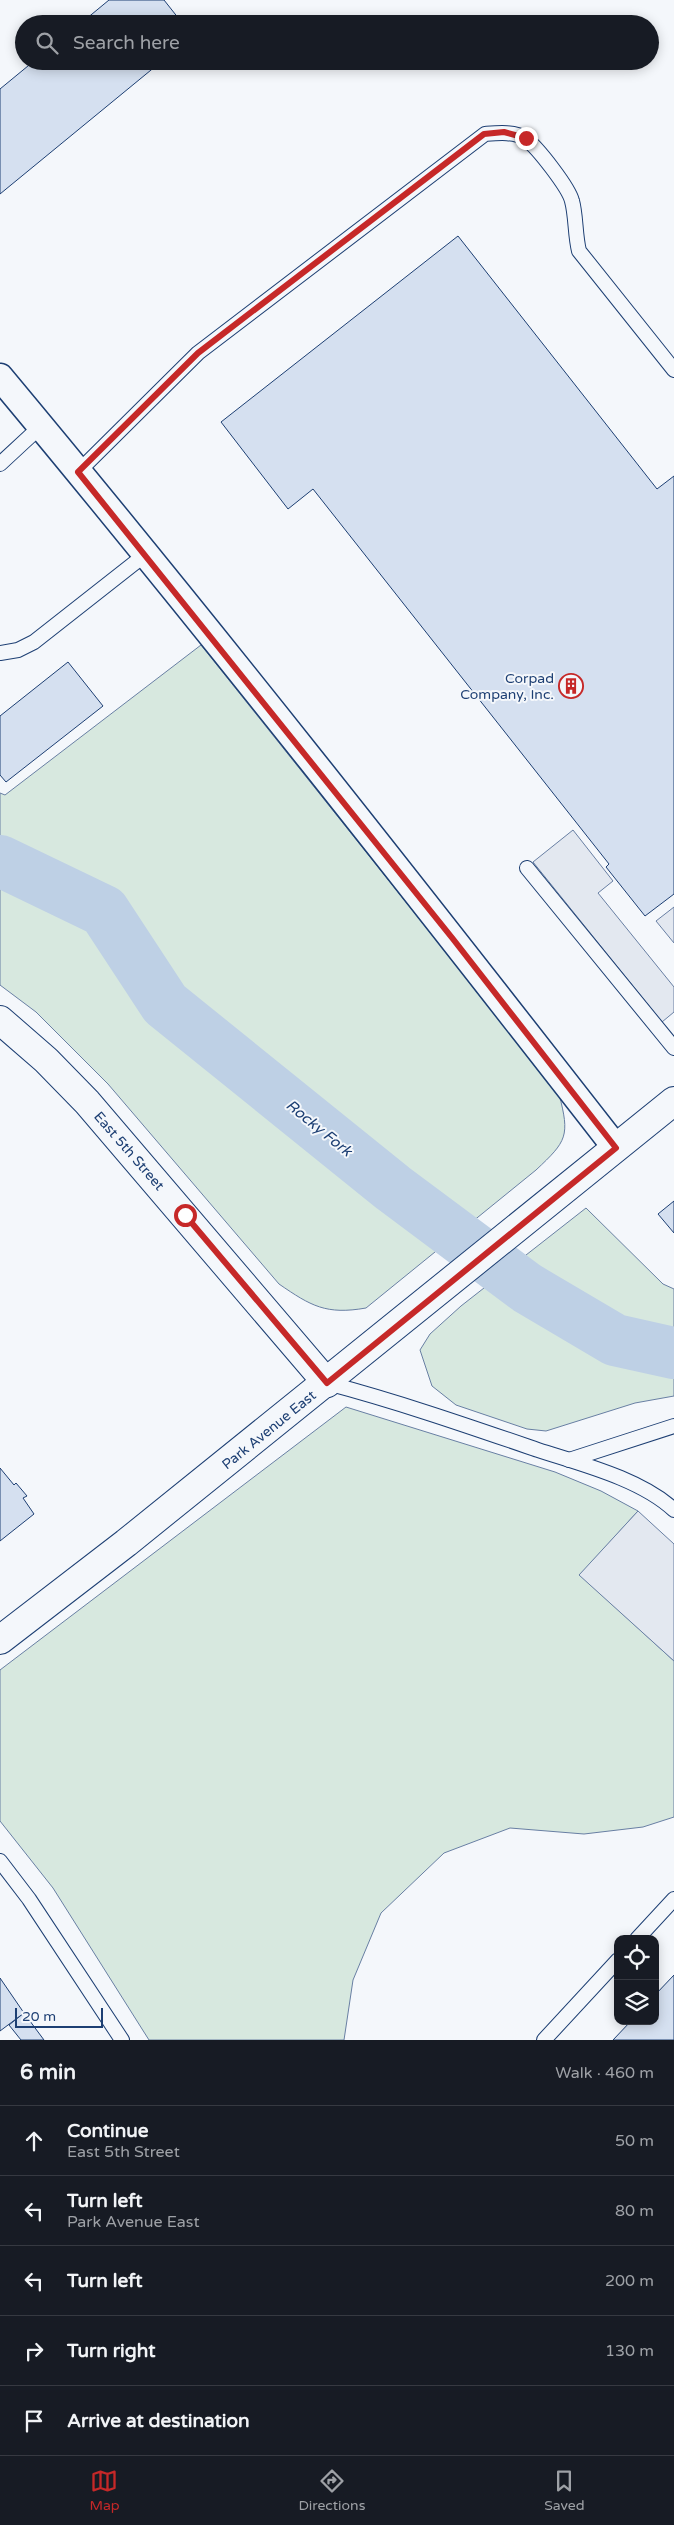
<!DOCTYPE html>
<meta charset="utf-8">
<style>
:root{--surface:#171b24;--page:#20242c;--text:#f1f3f6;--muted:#9ea1a6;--line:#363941;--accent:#c62828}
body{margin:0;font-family:"Varela Round",sans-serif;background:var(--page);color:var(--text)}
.controls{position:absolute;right:15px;bottom:15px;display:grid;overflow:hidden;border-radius:10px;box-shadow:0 2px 12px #0003}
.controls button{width:45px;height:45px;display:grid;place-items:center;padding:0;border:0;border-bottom:1px solid var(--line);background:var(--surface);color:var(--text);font:25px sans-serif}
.scale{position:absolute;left:15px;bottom:12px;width:88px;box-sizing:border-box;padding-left:5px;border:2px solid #1d3f73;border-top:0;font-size:14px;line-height:18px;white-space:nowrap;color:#1d3f73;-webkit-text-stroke:4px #f4f7fb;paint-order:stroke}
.stop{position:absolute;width:15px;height:15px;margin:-11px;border:4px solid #c62828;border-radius:50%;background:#fff}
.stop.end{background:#c62828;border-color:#fff;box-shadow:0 1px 5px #0008}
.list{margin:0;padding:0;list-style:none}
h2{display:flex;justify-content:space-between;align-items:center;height:65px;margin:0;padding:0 20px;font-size:21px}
h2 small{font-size:16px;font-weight:400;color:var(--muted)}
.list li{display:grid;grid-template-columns:32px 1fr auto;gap:15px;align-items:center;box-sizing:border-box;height:70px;padding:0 20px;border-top:1px solid var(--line)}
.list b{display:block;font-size:19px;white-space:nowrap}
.list p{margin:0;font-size:16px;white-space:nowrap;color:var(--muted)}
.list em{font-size:16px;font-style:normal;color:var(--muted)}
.icon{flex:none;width:28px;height:28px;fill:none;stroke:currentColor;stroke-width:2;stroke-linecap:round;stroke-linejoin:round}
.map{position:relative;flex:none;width:674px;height:2040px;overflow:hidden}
.search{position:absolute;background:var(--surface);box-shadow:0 2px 12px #0003;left:15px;right:15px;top:15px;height:55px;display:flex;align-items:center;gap:12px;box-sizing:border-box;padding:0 18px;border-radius:28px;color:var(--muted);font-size:19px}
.sheet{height:415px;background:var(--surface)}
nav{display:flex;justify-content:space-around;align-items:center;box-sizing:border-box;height:70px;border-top:1px solid var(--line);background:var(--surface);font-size:14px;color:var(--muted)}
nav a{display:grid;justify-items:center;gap:2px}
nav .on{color:var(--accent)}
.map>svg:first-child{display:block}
.green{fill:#d7e8df;stroke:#687fa3}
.parking{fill:#e3e8f0;stroke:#687fa3}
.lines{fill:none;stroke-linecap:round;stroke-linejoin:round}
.river{stroke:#bed0e5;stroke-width:52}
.building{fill:#d5e0f0;stroke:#1d3f73}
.lane-casing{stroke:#1d3f73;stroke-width:16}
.street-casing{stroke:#1d3f73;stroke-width:29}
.primary-casing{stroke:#1d3f73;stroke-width:30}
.lane{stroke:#f4f7fb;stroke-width:14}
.street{stroke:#f4f7fb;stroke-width:26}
.primary{stroke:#f4f7fb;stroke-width:28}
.route{stroke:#c62828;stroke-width:6}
.labels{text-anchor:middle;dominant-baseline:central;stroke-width:4;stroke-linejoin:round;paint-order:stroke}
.poi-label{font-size:14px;fill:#1d3f73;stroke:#f4f7fb;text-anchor:end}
.street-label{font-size:14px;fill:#1d3f73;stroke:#f4f7fb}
.water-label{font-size:15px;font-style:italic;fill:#1d3f73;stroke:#f4f7fb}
</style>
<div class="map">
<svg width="674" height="2040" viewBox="0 0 674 2040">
<rect width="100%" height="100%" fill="#f4f7fb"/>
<g class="green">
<path d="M201 645 559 1094C570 1136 567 1141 536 1170L366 1308C326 1315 311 1306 279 1284L108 1084 36 1012 0 985V793L5 795Z"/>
<polygon points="586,1208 663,1284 674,1289 674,1396 635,1403 546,1431 527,1429 456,1405 432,1386 420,1350 430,1334 461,1306"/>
<polygon points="346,1407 555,1472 601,1491 638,1511 580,1575 674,1661 674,1817 643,1827 584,1834 510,1828 444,1853 381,1913 353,1980 344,2040 149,2040 53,1888 0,1821 0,1670"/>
</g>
<g class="parking">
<polygon points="573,830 613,881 598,893 674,987 674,1012 662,1022 533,862"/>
<polygon points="674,907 674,943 656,921"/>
<polygon points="638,1511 674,1544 674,1661 579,1575"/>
</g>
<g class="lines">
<polyline class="river" points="0,861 104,911 165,1004 393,1188 527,1288 615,1340 674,1353"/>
</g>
<g class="building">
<polygon points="109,0 164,0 183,24 80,24"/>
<polygon points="34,61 162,61 0,194 0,89"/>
<polygon points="458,236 657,489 674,476 674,894 645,916 606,867 609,864 313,489 288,509 221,422"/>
<polygon points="68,662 103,706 6,782 0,775 0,716"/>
<polygon points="674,1201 674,1233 658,1214"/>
<polygon points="0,1468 14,1485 16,1483 27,1496 23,1498 34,1514 0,1541"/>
<polygon points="674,1975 674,2040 613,2040 631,2021 655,2021 655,1995"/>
<polygon points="0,1978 24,2013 0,2031"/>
<polygon points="24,2013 44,2040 21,2040 9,2025"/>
</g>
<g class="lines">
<defs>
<g id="lane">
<polyline points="0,464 41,426"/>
<path d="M78 472 198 353 485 134C497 133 515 131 526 139 538 148 569 188 572 201 576 215 575 235 579 251L674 370"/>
<polyline points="0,653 18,650 34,642 146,554"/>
<polyline points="527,868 674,1048"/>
<path d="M327 1383C399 1402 468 1426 538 1450 581 1464 641 1479 674 1510"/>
<polyline points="569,1460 674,1426"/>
<polyline points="0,1861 29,1899 122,2040"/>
<polyline points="637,1939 674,1899"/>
<polyline points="544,2040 618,1960"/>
</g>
<path id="street" d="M0 377C211 630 414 889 616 1148"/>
<g id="primary">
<polyline points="0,1020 46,1060 87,1102 327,1383"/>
<polyline points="0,1640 126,1543 674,1101"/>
</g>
</defs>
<use href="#lane" class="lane-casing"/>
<use href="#street" class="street-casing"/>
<use href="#primary" class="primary-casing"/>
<use href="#lane" class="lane"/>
<use href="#street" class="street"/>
<use href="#primary" class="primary"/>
</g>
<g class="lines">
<polyline class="route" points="185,1215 327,1383 616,1148 453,939 78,472 198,353 484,134 504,132 526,138"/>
</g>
<defs>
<symbol id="building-ring" viewBox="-11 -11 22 22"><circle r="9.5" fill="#f4f7fb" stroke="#c62828" stroke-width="1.5"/><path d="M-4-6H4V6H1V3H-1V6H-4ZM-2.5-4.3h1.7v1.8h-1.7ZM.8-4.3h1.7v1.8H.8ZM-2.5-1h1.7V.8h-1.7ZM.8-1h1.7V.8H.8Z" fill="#c62828"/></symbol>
</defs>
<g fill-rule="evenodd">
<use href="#building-ring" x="557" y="672" width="28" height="28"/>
</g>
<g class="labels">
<g class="poi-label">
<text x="554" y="678">Corpad<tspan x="554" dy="16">Company, Inc.</tspan></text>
</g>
<g class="street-label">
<text transform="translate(129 1151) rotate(49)">East 5th Street</text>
<text transform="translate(269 1430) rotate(-39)">Park Avenue East</text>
</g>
<g class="water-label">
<text transform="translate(319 1128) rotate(39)">Rocky Fork</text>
</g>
</g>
</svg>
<div class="controls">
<button><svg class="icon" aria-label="locate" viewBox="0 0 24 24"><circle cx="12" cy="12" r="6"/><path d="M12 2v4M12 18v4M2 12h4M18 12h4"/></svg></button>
<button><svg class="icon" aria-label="layers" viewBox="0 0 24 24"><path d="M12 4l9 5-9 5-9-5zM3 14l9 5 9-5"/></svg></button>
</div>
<div class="scale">20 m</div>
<div class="stop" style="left:185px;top:1215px"></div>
<div class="stop end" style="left:526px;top:138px"></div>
<div class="search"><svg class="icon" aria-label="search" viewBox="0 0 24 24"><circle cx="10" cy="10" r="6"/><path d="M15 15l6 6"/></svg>Search here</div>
</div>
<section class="sheet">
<h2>6 min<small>Walk · 460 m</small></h2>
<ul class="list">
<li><svg class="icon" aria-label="ahead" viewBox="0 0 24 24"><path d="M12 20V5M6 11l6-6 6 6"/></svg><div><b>Continue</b><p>East 5th Street</p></div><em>50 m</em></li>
<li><svg class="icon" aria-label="left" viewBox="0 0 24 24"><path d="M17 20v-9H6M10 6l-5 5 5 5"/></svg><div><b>Turn left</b><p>Park Avenue East</p></div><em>80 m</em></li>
<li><svg class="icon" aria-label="left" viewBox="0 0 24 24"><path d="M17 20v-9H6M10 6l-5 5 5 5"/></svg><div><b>Turn left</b></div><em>200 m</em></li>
<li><svg class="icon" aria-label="right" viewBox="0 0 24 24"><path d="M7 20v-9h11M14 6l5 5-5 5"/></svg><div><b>Turn right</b></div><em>130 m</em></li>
<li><svg class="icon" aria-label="arrive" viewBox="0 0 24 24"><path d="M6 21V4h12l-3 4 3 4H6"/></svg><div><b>Arrive at destination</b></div></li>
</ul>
</section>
<nav>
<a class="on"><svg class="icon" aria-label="map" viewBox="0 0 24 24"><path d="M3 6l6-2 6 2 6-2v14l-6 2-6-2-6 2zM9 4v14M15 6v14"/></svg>Map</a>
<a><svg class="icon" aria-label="directions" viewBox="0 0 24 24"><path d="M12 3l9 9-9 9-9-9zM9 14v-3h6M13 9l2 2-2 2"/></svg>Directions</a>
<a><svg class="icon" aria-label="saved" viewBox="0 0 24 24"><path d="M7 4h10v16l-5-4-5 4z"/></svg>Saved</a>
</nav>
